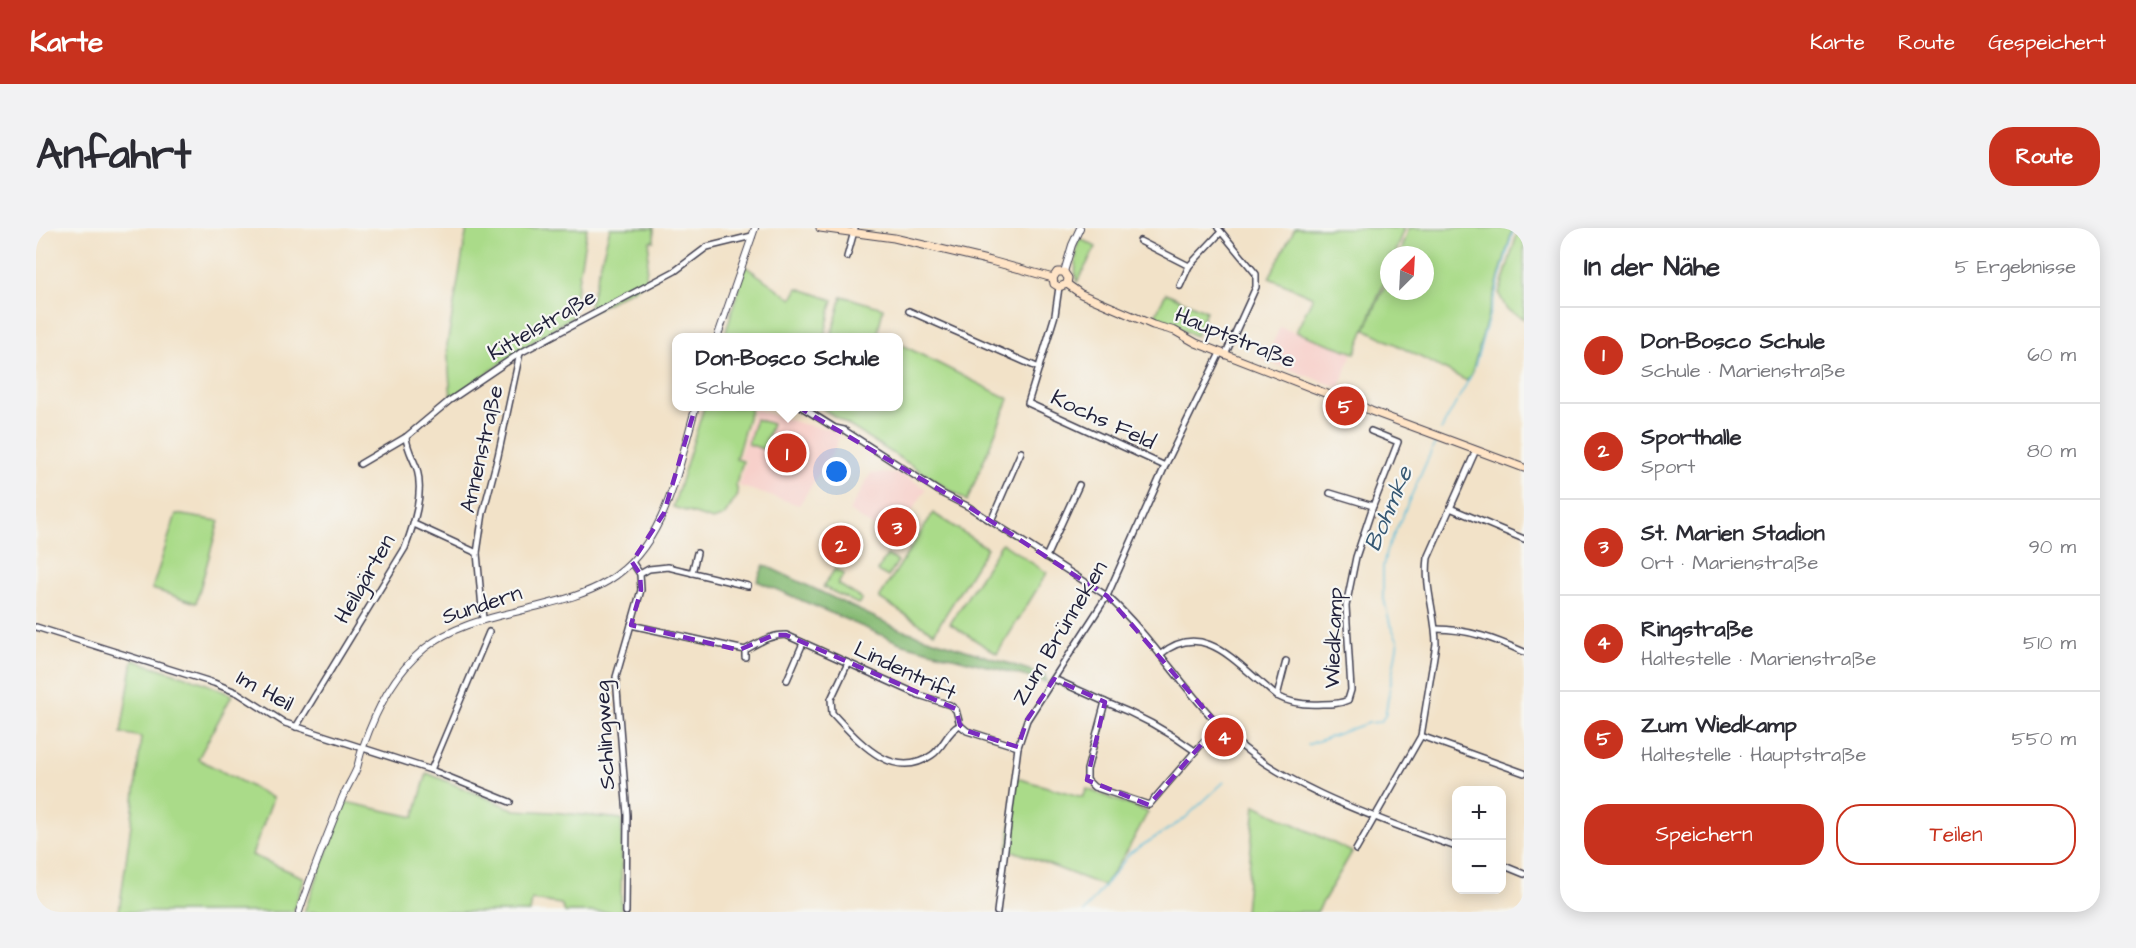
<!DOCTYPE html>
<html lang="de">
<meta charset="utf-8">
<style>
:root{--surface:#fff;--page:#f2f2f3;--text:#2b2b33;--muted:#7c7c81;--line:#e1e1e2;--accent:#c8321e}
body{margin:0;font-family:"Architects Daughter",sans-serif;background:var(--page);color:var(--text)}
.controls{position:absolute;right:18px;bottom:18px;display:grid;overflow:hidden;border-radius:12px;box-shadow:0 3px 15px #0003}
.controls button{width:54px;height:54px;display:grid;place-items:center;padding:0;border:0;border-bottom:2px solid var(--line);background:var(--surface);color:var(--text);font:30px sans-serif}
.compass{position:absolute;left:1344px;top:18px;width:54px;height:54px;border-radius:50%;background:var(--surface);box-shadow:0 3px 15px #0003;rotate:24deg}
.you{position:absolute;left:801px;top:244px;width:21px;height:21px;margin:-15px;border:4px solid #fff;border-radius:50%;background:#1a73e8;box-shadow:0 0 0 9px #1a73e833}
.badge{display:grid;place-items:center;width:39px;height:39px;border-radius:50%;background:var(--accent);color:#fff;font-size:20px;font-weight:700}
.pin{position:absolute;translate:-50% -50%;border:3px solid #fff;box-shadow:0 2px 6px #0006}
.popup{position:absolute;left:636px;top:105px;width:231px;height:78px;box-sizing:border-box;display:grid;place-content:center;border-radius:12px;background:var(--surface);filter:drop-shadow(0 2px 4px #0005);font-size:20px;white-space:nowrap;color:var(--muted)}
.popup b{font-size:22px;color:var(--text)}
.popup::after{content:'';position:absolute;left:50%;top:100%;margin-left:-12px;border:12px solid transparent;border-top-color:var(--surface)}
.list{margin:0;padding:0;list-style:none}
h2{display:flex;justify-content:space-between;align-items:center;height:78px;margin:0;padding:0 24px;font-size:26px}
h2 small{font-size:20px;font-weight:400;color:var(--muted)}
.list li{display:grid;grid-template-columns:39px 1fr auto;gap:18px;align-items:center;box-sizing:border-box;height:96px;padding:0 24px;border-top:2px solid var(--line)}
.list b{display:block;font-size:22px;white-space:nowrap}
.list p{margin:0;font-size:20px;white-space:nowrap;color:var(--muted)}
.list em{font-size:20px;font-style:normal;color:var(--muted)}
.actions{display:flex;gap:12px;padding:18px 24px}
.actions a{flex:1;padding:14px 0;border:2px solid var(--accent);border-radius:24px;text-align:center;font-size:21px;color:var(--accent)}
.actions .main{background:var(--accent);color:#fff}
.map{position:relative;flex:none;width:1488px;height:684px;overflow:hidden;border-radius:24px}
header{display:flex;align-items:center;gap:36px;box-sizing:border-box;height:84px;padding:0 30px;background:var(--accent);color:#fff}
header strong{font-size:28px}
nav{display:flex;gap:33px;margin-inline-start:auto;font-size:21px}
.intro{display:flex;align-items:center;justify-content:space-between;box-sizing:border-box;height:144px;padding:0 36px}
h1{margin:0;font-size:42px}
.button{padding:15px 27px;border-radius:24px;background:var(--accent);color:#fff;font-size:21px;font-weight:700}
main{display:flex;gap:36px;padding:0 36px}
aside{flex:1;background:var(--surface);border-radius:24px;box-shadow:0 3px 15px #0003}
.map>svg:first-child{display:block}
.built{fill:#f7d0ca}
.green{fill:#aadb89;stroke:#667e62;stroke-width:1.5}
.forest{fill:#87bb75;stroke:#546e58;stroke-width:1.5}
.lines{fill:none;stroke-linecap:round;stroke-linejoin:round}
.stream{stroke:#5cbdda;stroke-width:1.5}
.minor-casing{stroke:#413f50;stroke-width:8}
.tertiary-casing{stroke:#413f50;stroke-width:8}
.secondary-casing{stroke:#413f50;stroke-width:9}
.minor{stroke:#fff;stroke-width:5}
.tertiary{stroke:#fff;stroke-width:6}
.secondary{stroke:#ffe4c6;stroke-width:7}
.marked{fill:none;stroke:#7b2cbf;stroke-width:4.5;stroke-dasharray:12 8;stroke-linejoin:round}
.labels{text-anchor:middle;dominant-baseline:central;stroke-width:4.5;stroke-linejoin:round;paint-order:stroke}
.street-label{font-size:22px;fill:#22223b;stroke:#f6f6f2}
.water-label{font-size:24px;font-style:italic;fill:#365873;stroke:#f6f6f2}
</style>
<header>
<strong>Karte</strong>
<nav><a>Karte</a><a>Route</a><a>Gespeichert</a></nav>
</header>
<div class="intro"><h1>Anfahrt</h1><a class="button">Route</a></div>
<main>
<div class="map">
<svg width="1488" height="684" viewBox="0 0 1488 684">
<rect width="100%" height="100%" fill="#f6f6f2"/>
<filter id="ink" filterUnits="userSpaceOnUse"><feTurbulence type="fractalNoise" baseFrequency=".0167" numOctaves="2"/><feDisplacementMap in="SourceGraphic" scale="12" xChannelSelector="R" yChannelSelector="G"/><feConvolveMatrix kernelMatrix="1 2 1 2 8 2 1 2 1" color-interpolation-filters="sRGB"/></filter>
<filter id="wash" filterUnits="userSpaceOnUse"><feTurbulence type="fractalNoise" baseFrequency=".008" numOctaves="4" result="noise"/><feDisplacementMap in="SourceGraphic" scale="24" xChannelSelector="R" yChannelSelector="G"/><feGaussianBlur stdDeviation="1.35" result="paint"/><feColorMatrix in="noise" values="0 0 0 0 0 0 0 0 0 0 0 0 0 0 0 0 0 1.4 0 .05"/><feComposite in="paint" operator="in"/></filter>
<g filter="url(#wash)">
<rect width="100%" height="100%" fill="#f2e2c8"/>
<g class="built">
<polygon points="1244,99 1316,125 1304,160 1225,131 1229,121 1234,121"/>
<polygon points="718,181 767,196 804,203 800,219 763,277 703,258 710,232 703,230"/>
<polygon points="835,245 866,246 890,261 870,292 863,287 850,307 813,283"/>
</g>
<g class="green">
<polygon points="431,0 551,0 536,89 481,124 415,171 411,117"/>
<polygon points="574,0 618,0 618,13 614,13 609,55 551,86"/>
<polygon points="1259,0 1369,0 1359,27 1353,27 1353,42 1319,125 1260,104 1277,69 1233,50"/>
<polygon points="1373,0 1477,0 1436,144 1431,153 1329,101 1353,50 1353,63 1389,63 1389,27 1364,27"/>
<polygon points="1483,0 1488,0 1488,91 1471,82 1463,66"/>
<path d="M1043 10 1060 19 1041 54C1038 47 1040 19 1043 10Z"/>
<polygon points="709,38 756,71 762,60 797,72 788,109 688,110"/>
<polygon points="1130,65 1170,83 1160,108 1118,90"/>
<polygon points="806,68 847,80 842,104 851,109 795,109"/>
<polygon points="862,115 973,171 931,273 784,179 862,178"/>
<polygon points="668,179 715,179 700,231 707,233 700,256 702,267 688,288 677,292 637,279"/>
<polygon points="720,191 736,196 727,221 712,216"/>
<polygon points="897,285 951,320 898,405 843,370"/>
<polygon points="140,286 183,293 160,375 116,361"/>
<polygon points="966,315 1011,345 961,426 914,396"/>
<polygon points="851,327 862,333 852,349 841,343"/>
<polygon points="799,341 808,346 802,356 826,371 822,376 787,359"/>
<polygon points="97,432 166,454 196,467 162,531 237,570 216,627 269,650 257,684 83,684 97,582 105,509 85,505"/>
<polygon points="391,545 479,582 516,584 586,591 585,684 529,684 525,676 496,672 494,684 268,684 310,574 378,589"/>
<polygon points="980,550 1047,569 1051,561 1112,584 1091,623 1068,658 972,621"/>
<polygon points="1219,577 1316,624 1281,684 1209,684"/>
</g>
<polygon class="forest" points="728,337 863,401 1009,447 1010,454 864,415 721,353"/>
<g class="lines">
<g class="stream">
<polyline points="1405,202 1437,144 1478,0"/>
<polyline points="1271,517 1332,495 1344,494 1349,488 1362,413 1354,396 1347,367 1347,339 1350,324 1399,215"/>
<polyline points="1048,684 1094,625 1147,592 1188,554"/>
</g>
</g>
</g>
<g filter="url(#ink)">
<g class="lines">
<defs>
<g id="minor">
<polyline points="1182,0 1220,46 1220,59 1189,127"/>
<polyline points="1104,13 1153,38 1185,4"/>
<polyline points="811,29 819,0"/>
<polyline points="1144,58 1153,38"/>
<polyline points="1023,59 1019,87 992,175 1129,238"/>
<polyline points="873,83 1003,140"/>
<path d="M764 178 799 200 808 202 907 266 933 279 1071 368C1113 406 1143 455 1182 496 1236 556 1345 592 1420 619"/>
<polyline points="324,236 370,209 413,173 484,125 639,43 671,19 716,8"/>
<polyline points="1294,265 1337,278"/>
<polyline points="1414,280 1488,311"/>
<polyline points="955,293 985,224"/>
<polyline points="378,296 441,325 447,391"/>
<polyline points="441,325 447,285 462,228 484,125"/>
<polyline points="1010,329 1043,257"/>
<polyline points="656,345 661,325"/>
<polyline points="604,346 613,341 632,339 712,358"/>
<polyline points="595,397 709,422"/>
<polyline points="0,399 178,455 202,465 249,495 395,542 474,574"/>
<path d="M1400 401C1432 401 1459 411 1488 424"/>
<path d="M1125 426C1163 395 1193 427 1223 453 1229 457 1235 464 1241 468 1254 475 1272 477 1286 476 1295 476 1304 476 1312 472L1315 462 1310 378 1320 329 1337 278 1362 214 1335 203"/>
<path d="M709 429V422C724 414 733 407 750 407L883 467 914 477 920 482 924 497 931 503 982 519"/>
<path d="M812 435 795 471 796 485C822 512 856 555 896 527 908 519 911 503 924 497"/>
<polyline points="1018,451 1069,474 1051,542 1051,552 1058,559 1113,577 1182,497"/>
<polyline points="751,452 767,415"/>
<polyline points="1241,468 1250,433"/>
<path d="M1069 474C1103 487 1129 501 1159 523"/>
<path d="M260 499 369 320C378 296 388 266 381 241 377 230 371 221 370 209"/>
<polyline points="1385,508 1488,545"/>
<polyline points="395,542 453,404"/>
<path d="M1320 622 1385 508 1400 416C1400 387 1388 359 1392 330L1440 222"/>
<polyline points="1466,637 1488,646"/>
<polyline points="590,684 591,587 580,449 605,362 604,346 596,334"/>
<polyline points="961,684 982,519 991,492 1071,368 1129,238 1184,125"/>
</g>
<g id="tertiary">
<polyline points="1028,44 1036,17 1044,0"/>
<polyline points="681,110 719,0"/>
<path d="M263 684C275 647 290 610 305 573 309 562 316 552 321 540 323 533 324 526 327 519 340 482 358 445 389 420 419 396 455 390 491 381 518 374 547 368 572 353 631 317 642 239 660 178"/>
</g>
<g id="secondary">
<polyline points="784,0 858,10 955,33 1017,50"/>
<polyline points="1017,50 1021,44 1028,44 1032,50 1031,56"/>
<polyline points="1017,50 1018,56 1023,59 1031,56"/>
<polyline points="1031,56 1045,66 1117,97 1139,103 1160,115 1299,169 1315,173 1335,183 1488,240"/>
</g>
</defs>
<use href="#minor" class="minor-casing"/>
<use href="#tertiary" class="tertiary-casing"/>
<use href="#secondary" class="secondary-casing"/>
<use href="#minor" class="minor"/>
<use href="#tertiary" class="tertiary"/>
<use href="#secondary" class="secondary"/>
</g>
</g>
<path class="marked" d="M671 140 729 153 769 183 933 279 1071 368 1182 497 1113 577 1051 552 1069 474 1018 451 991 492 982 519 931 503 924 497 920 481 750 407H738L703 422 595 397 605 362 604 346 596 334 628 285Z"/>
<g class="labels">
<g class="street-label">
<text transform="translate(506 97) rotate(-30)">Kittelstraße</text>
<text transform="translate(1199 110) rotate(22)">Hauptstraße</text>
<text transform="translate(1067 192) rotate(25)">Kochs Feld</text>
<text transform="translate(446 221) rotate(-77)">Annenstraße</text>
<text transform="translate(329 351) rotate(-60)">Heilgärten</text>
<text transform="translate(446 377) rotate(-18)">Sundern</text>
<text transform="translate(1024 405) rotate(-59)">Zum Brünneken</text>
<text transform="translate(1298 410) rotate(-88)">Wiedkamp</text>
<text transform="translate(869 443) rotate(25)">Lindentrift</text>
<text transform="translate(229 463) rotate(29)">Im Heil</text>
<text transform="translate(569 507) rotate(-93)">Schlingweg</text>
</g>
<g class="water-label">
<text transform="translate(1353 281) rotate(-67)">Bohmke</text>
</g>
</g>
</svg>
<div class="controls">
<button>+</button>
<button>−</button>
</div>
<svg class="compass" viewBox="-18 -18 36 36"><path d="M0-13l5 13h-10z" fill="#e53935"/><path d="M0 13l5-13h-10z" fill="#7c7c81"/></svg>
<div class="you"></div>
<div class="pin badge" style="left:751px;top:225px">1</div>
<div class="popup"><b>Don-Bosco Schule</b>Schule</div>
<div class="pin badge" style="left:805px;top:317px">2</div>
<div class="pin badge" style="left:861px;top:299px">3</div>
<div class="pin badge" style="left:1188px;top:509px">4</div>
<div class="pin badge" style="left:1309px;top:178px">5</div>
</div>
<aside>
<h2>In der Nähe<small>5 Ergebnisse</small></h2>
<ul class="list">
<li><span class="badge">1</span><div><b>Don-Bosco Schule</b><p>Schule · Marienstraße</p></div><em>60 m</em></li>
<li><span class="badge">2</span><div><b>Sporthalle</b><p>Sport</p></div><em>80 m</em></li>
<li><span class="badge">3</span><div><b>St. Marien Stadion</b><p>Ort · Marienstraße</p></div><em>90 m</em></li>
<li><span class="badge">4</span><div><b>Ringstraße</b><p>Haltestelle · Marienstraße</p></div><em>510 m</em></li>
<li><span class="badge">5</span><div><b>Zum Wiedkamp</b><p>Haltestelle · Hauptstraße</p></div><em>550 m</em></li>
</ul>
<div class="actions"><a class="main">Speichern</a><a>Teilen</a></div>
</aside>
</main>
